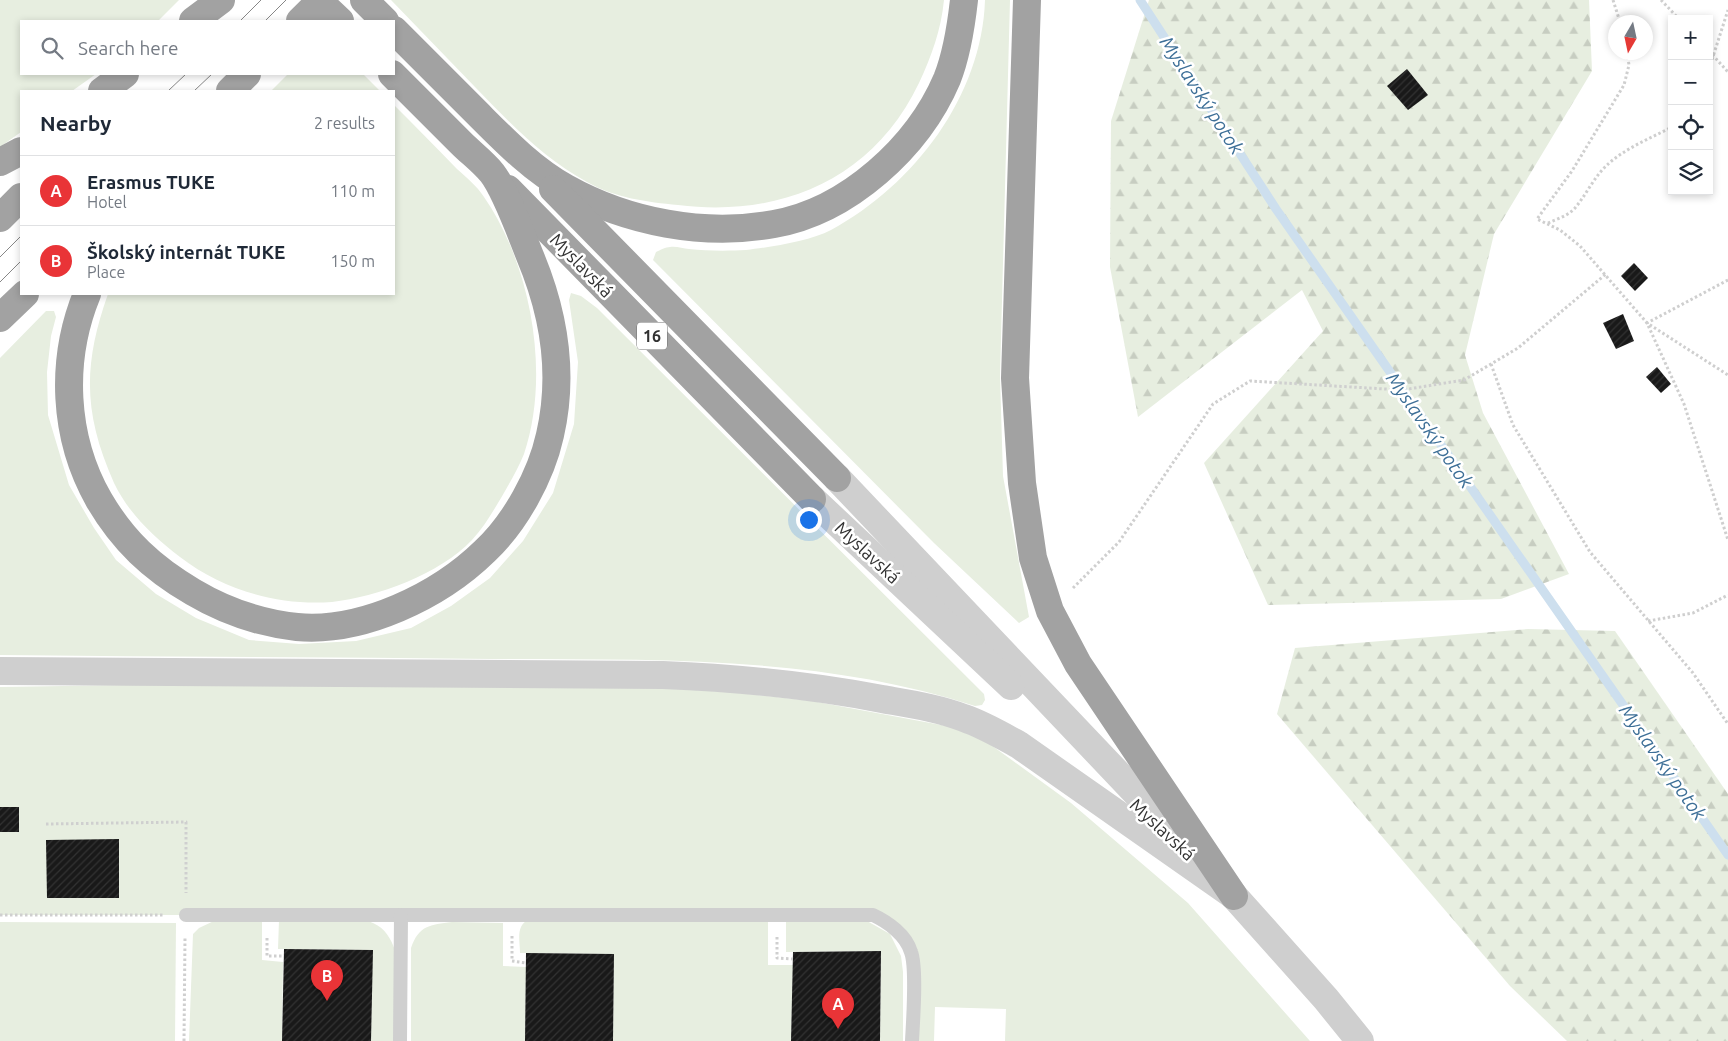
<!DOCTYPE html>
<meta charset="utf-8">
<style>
:root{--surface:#fff;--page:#f6f6f7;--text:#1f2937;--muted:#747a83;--line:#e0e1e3;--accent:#e93437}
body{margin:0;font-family:Ubuntu,sans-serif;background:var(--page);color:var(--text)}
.controls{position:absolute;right:15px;top:15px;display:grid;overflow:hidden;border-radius:0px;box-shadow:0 2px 8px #0003}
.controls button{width:45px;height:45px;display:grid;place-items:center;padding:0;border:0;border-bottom:1px solid var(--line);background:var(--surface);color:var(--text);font:25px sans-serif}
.compass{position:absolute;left:1608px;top:15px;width:45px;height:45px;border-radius:50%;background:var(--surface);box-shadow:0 2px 8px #0003;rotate:189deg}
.you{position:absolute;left:808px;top:519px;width:18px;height:18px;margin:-12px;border:4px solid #fff;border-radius:50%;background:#1a73e8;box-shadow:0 0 0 8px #1a73e833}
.badge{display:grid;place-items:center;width:32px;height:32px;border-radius:50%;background:var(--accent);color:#fff;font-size:16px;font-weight:700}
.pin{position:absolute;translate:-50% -41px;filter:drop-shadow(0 1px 2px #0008)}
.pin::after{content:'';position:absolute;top:26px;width:18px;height:15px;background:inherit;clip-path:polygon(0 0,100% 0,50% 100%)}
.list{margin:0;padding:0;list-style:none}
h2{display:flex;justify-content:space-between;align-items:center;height:65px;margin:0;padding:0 20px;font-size:21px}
h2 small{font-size:16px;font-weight:400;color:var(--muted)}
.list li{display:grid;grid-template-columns:32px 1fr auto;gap:15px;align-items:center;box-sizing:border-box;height:70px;padding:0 20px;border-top:1px solid var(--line)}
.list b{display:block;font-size:19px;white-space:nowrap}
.list p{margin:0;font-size:16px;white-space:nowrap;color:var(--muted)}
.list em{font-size:16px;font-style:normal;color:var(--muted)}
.icon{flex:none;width:28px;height:28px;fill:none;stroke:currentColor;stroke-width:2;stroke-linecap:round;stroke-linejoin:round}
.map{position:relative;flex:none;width:1728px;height:1041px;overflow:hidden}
.search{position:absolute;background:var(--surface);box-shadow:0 2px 8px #0003;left:20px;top:20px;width:375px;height:55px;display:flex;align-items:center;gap:12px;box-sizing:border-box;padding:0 18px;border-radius:0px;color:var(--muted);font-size:19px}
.panel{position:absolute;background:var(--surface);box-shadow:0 2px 8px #0003;left:20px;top:90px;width:375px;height:205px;border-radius:0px}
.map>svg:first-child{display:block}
.green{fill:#e7eee0}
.forest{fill:url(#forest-firs)}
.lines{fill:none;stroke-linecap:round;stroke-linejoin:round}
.stream{stroke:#cddfee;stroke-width:9}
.building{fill:url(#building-hatch)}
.path{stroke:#cfcfcf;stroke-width:3;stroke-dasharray:2.5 2.5;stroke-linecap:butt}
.service{stroke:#cfcfcf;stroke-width:14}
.tertiary{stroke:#cfcfcf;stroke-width:28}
.trunk{stroke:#a2a2a2;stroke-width:28}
.tram{stroke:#878787;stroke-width:1}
.trunk-bridge{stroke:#a2a2a2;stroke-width:28}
.labels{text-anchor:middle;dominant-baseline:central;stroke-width:5;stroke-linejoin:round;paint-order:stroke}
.shield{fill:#fff;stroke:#707070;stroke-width:1}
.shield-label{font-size:16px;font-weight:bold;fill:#323232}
.street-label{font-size:18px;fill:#323232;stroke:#fff}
.water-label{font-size:19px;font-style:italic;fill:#3d6f97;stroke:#fff}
</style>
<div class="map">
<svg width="1728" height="1041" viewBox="0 0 1728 1041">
<defs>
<pattern id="forest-firs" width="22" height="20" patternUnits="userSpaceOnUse" patternTransform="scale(1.25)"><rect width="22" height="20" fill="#e7eee0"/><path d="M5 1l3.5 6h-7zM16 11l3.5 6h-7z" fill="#c7cdc1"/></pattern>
<pattern id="building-hatch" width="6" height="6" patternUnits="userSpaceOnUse" patternTransform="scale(1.25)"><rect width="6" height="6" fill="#191919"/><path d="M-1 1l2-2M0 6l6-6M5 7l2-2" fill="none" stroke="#323232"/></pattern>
</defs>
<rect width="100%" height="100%" fill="#fff"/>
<g class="green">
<polygon points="0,0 179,0 158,21 21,21 21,74 96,74 72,91 21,91 21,132 0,147"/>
<path d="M391 0H944C941 30 932 55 919 83 873 179 781 218 678 205 647 202 615 198 587 182 543 158 510 123 475 87 447 58 419 29 391 0Z"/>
<path d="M985 0H1010L1000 376 1003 476 1029 617 1019 623 934 543 653 260 656 252C660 250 666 247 670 247 677 246 683 249 689 249 707 251 728 251 746 250 771 247 810 241 831 230 914 185 982 96 985 0Z"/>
<polygon points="288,74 363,74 380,91 271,91"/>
<path d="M394 105C415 126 436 147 457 169 466 177 477 186 484 197 531 265 551 374 524 454 518 469 509 484 501 498 492 513 484 527 472 540 440 574 377 597 332 602 278 606 223 590 180 557 153 536 129 514 114 483 83 413 83 365 108 294H394Z"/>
<path d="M571 293 581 296 597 308 984 694 985 700 982 705 975 706C820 655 654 660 492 659 328 657 164 657 0 655V358L46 311H54L56 317 51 336 47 372 48 415 69 485 94 528 116 560 156 594 196 618 249 640 299 644 356 641 411 628 451 606 490 578 523 541 553 493 574 424 578 362 569 300Z"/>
<polygon points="127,685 646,687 729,692 812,701 952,727 987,742 1071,803 1188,903 1310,1041 1005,1041 1006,1009 935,1007 934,1041 919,1041 911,952 885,921 401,915 0,915 0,687"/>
<path d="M530 919 768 922V965H793L791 1041H613L614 954 520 953C520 940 515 925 530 919Z"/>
<polygon points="216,920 262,920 262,960 283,962 282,1041 189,1041 193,934 199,928"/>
<path d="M279 920C299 920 358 916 373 923 385 928 391 939 395 950L394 1041H371L372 950 278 949Z"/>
<polygon points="786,920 867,921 890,934 901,956 903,972 903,1041 880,1041 881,951 786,952"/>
<polygon points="0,922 176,923 175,1041 0,1041"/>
<path d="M452 922 503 923V966L526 967 525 1041H411V948C419 925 430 925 452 922Z"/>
</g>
<g class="forest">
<polygon points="1149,0 1589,0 1592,71 1494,234 1465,355 1483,413 1569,574 1501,599 1268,605 1204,463 1323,331 1302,290 1138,417 1110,267 1111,121"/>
<polygon points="1528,629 1615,631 1728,794 1728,1041 1567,1041 1510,986 1277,714 1295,648"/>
</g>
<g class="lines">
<polyline class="stream" points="1140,0 1276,209 1728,855"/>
</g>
<g class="building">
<polygon points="1407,69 1428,95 1408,110 1387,86"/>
<polygon points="1634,263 1648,278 1635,291 1621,276"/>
<polygon points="1623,314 1634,341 1616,349 1603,323"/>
<polygon points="1657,367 1671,384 1661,393 1646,377"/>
<rect x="0" y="807" width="19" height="25"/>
<polygon points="119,839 119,898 47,898 46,840"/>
<polygon points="284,949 373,950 371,1041 282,1041"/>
<polygon points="881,951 880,1041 791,1041 793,952"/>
<polygon points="526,953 614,954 613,1041 525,1041"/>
</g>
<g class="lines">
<g class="path">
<polyline points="1613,0 1620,22"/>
<polyline points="1661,0 1679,19"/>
<polyline points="1709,51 1728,72"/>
<polyline points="1627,52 1629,65 1624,85 1572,171 1537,219 1560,230 1580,246 1647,323 1684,404 1728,540"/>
<polyline points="1709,69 1728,10"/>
<path d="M1548 223C1557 219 1568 216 1575 208 1586 195 1593 179 1605 167 1623 149 1649 139 1672 127"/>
<polyline points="1728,280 1647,323 1728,375"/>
<polyline points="1491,364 1513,425 1590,552 1693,673 1728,724"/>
<polyline points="1073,588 1119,542 1213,404 1250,381 1402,390 1464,380 1518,348 1606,274"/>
<polyline points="1648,621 1693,613 1728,595"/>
<polyline points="46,824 186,822 186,893"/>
<polyline points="0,915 165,915"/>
<polyline points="512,936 512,961 526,963"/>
<polyline points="777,937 777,958 793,959"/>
<polyline points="267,938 267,956 284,956"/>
<polyline points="184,1041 185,937"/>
</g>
<g class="service">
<path d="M186 915H873C888 922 906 935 911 952 917 968 913 1021 912 1041"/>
<polyline points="400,1041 401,915"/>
</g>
<g class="tertiary">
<polyline points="837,478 1234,896 1326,999 1360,1041"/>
<polyline points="812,499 1011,686"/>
<path d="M0 671 663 675C737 678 810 685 882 699 910 704 938 708 964 718 984 725 1001 735 1019 745L1233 895"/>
</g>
<g class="trunk">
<polyline points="318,0 340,21"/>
<polyline points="364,0 385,21"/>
<polyline points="1027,0 1015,378 1022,483 1033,558 1050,611 1078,664 1234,896"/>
<polyline points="193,21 221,0"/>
<path d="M394 30C422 58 450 86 478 114 505 141 532 169 566 188 627 222 704 237 774 224 848 211 918 147 947 79 957 54 961 27 964 0"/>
<polyline points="102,91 125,74"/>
<polyline points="230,91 247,74"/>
<polyline points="0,162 21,151"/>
<polyline points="508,189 812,499"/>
<polyline points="553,189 837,478"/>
<polyline points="0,218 21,197"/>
<path d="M87 294C60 360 63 437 99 500 123 541 152 568 193 592 225 611 260 623 297 627 362 633 439 596 485 551 515 523 541 476 550 435 564 374 554 313 530 256 521 234 506 191 492 173 483 162 471 153 461 143 438 120 415 97 392 74"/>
<polyline points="0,318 25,294"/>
</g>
<g class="tram">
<polyline points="240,21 261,0"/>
<polyline points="265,21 286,0"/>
<polyline points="168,91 186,74"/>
<polyline points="194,91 212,74"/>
<polyline points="0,257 21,236"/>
<polyline points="0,282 21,261"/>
</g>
<polyline class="trunk-bridge" points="300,21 321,0"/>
</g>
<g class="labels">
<rect class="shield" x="637" y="322.5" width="30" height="27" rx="4"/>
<g class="shield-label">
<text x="652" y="336">16</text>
</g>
<g class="street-label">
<text transform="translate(582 265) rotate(46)">Myslavská</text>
<text transform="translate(868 552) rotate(43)">Myslavská</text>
<text transform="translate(1163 829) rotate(43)">Myslavská</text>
</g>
<g class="water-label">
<text transform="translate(1202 95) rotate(57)">Myslavský potok</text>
<text transform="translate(1430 430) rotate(55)">Myslavský potok</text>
<text transform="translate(1663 762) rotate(55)">Myslavský potok</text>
</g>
</g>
</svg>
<div class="controls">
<button>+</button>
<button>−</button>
<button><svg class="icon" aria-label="locate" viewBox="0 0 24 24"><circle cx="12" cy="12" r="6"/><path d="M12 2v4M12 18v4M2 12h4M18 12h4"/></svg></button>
<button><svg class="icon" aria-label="layers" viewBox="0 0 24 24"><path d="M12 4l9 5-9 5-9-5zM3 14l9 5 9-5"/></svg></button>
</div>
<svg class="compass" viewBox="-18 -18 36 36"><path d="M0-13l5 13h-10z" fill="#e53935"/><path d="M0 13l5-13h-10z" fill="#747a83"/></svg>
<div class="you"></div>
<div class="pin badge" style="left:838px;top:1029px">A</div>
<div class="pin badge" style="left:327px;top:1001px">B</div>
<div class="search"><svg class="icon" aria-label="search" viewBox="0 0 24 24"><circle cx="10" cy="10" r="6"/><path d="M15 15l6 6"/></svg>Search here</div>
<section class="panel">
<h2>Nearby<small>2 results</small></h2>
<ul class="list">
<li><span class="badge">A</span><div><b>Erasmus TUKE</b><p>Hotel</p></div><em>110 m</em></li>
<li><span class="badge">B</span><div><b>Školský internát TUKE</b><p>Place</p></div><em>150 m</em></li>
</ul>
</section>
</div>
